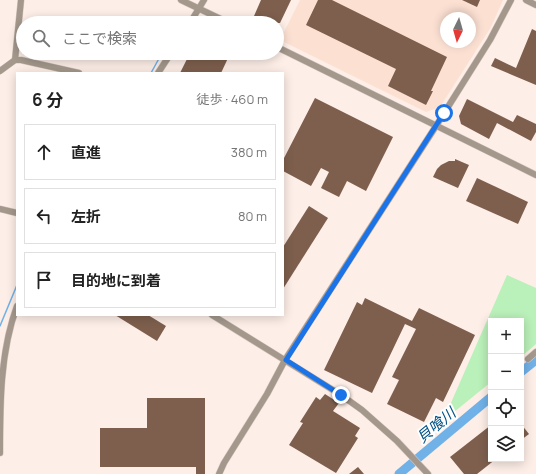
<!DOCTYPE html>
<html lang="ja">
<meta charset="utf-8">
<style>
:root{--surface:#fff;--page:#f6f6f6;--text:#222;--muted:#767676;--line:#e0e0e0}
body{margin:0;font-family:Manrope,"Noto Sans JP",sans-serif;background:var(--page);color:var(--text)}
.controls{position:absolute;right:12px;bottom:12px;display:grid;overflow:hidden;border-radius:0px;box-shadow:0 2px 10px #0003}
.controls button{width:36px;height:36px;display:grid;place-items:center;padding:0;border:0;border-bottom:1px solid var(--line);background:var(--surface);color:var(--text);font:20px sans-serif}
.compass{position:absolute;left:440px;top:12px;width:36px;height:36px;border-radius:50%;background:var(--surface);box-shadow:0 2px 10px #0003;rotate:185deg}
.stop{position:absolute;width:12px;height:12px;margin:-9px;border:3px solid #1a73e8;border-radius:50%;background:#fff}
.stop.end{background:#1a73e8;border-color:#fff;box-shadow:0 1px 4px #0008}
.list{margin:0;padding:0;list-style:none}
h2{display:flex;justify-content:space-between;align-items:center;height:52px;margin:0;padding:0 16px;font-size:17px}
h2 small{font-size:13px;font-weight:400;color:var(--muted)}
.list li{display:grid;grid-template-columns:26px 1fr auto;gap:12px;align-items:center;box-sizing:border-box;height:56px;margin:0 8px 8px;padding:0 8px;border:1px solid var(--line);border-radius:0px}
.list b{display:block;font-size:15px;white-space:nowrap}
.list em{font-size:13px;font-style:normal;color:var(--muted)}
.icon{flex:none;width:22px;height:22px;fill:none;stroke:currentColor;stroke-width:2;stroke-linecap:round;stroke-linejoin:round}
.map{position:relative;flex:none;width:536px;height:474px;overflow:hidden}
.search{position:absolute;background:var(--surface);box-shadow:0 2px 10px #0003;left:16px;top:16px;width:268px;height:44px;display:flex;align-items:center;gap:10px;box-sizing:border-box;padding:0 14px;border-radius:22px;color:var(--muted);font-size:15px}
.panel{position:absolute;background:var(--surface);box-shadow:0 2px 10px #0003;left:16px;top:72px;width:268px;height:244px;border-radius:0px}
.map>svg:first-child{display:block}
.built{fill:#fce1d3;fill-rule:evenodd}
.green{fill:#baf0b9}
.lines{fill:none;stroke-linecap:round;stroke-linejoin:round}
.stream{stroke:#70b1e7;stroke-width:1.5}
.river{stroke:#70b1e7;stroke-width:9}
.building{fill:#7e5f4e}
.minor-casing{stroke:#d8c9c2;stroke-width:7}
.minor{stroke:#a4988c;stroke-width:6}
.route{stroke:#1a73e8;stroke-width:5}
.labels{text-anchor:middle;dominant-baseline:central;stroke-width:4;stroke-linejoin:round;paint-order:stroke}
.water-label{font-size:15px;font-style:italic;fill:#005284;stroke:#fff}
</style>
<div class="map">
<svg width="536" height="474" viewBox="0 0 536 474">
<rect width="100%" height="100%" fill="#fdeee7"/>
<path class="built" d="M300 0H503L491 27 440 107 426 112 280 40ZM446 18H470V42H446Z"/>
<polygon class="green" points="507,275 536,288 536,344 521,357 521,321 491,321 491,382 443,421"/>
<g class="lines">
<g class="stream">
<polyline points="180,23 181,21"/>
<polyline points="151,73 162,53"/>
<polyline points="0,326 17,285"/>
</g>
<g class="river">
<polyline points="521,372 536,360"/>
<polyline points="399,474 491,397"/>
</g>
</g>
<g class="building">
<polygon points="261,0 291,0 280,23 268,23 254,16"/>
<polygon points="318,0 332,0 447,57 431,91 433,91 426,105 388,86 396,69 306,25"/>
<polygon points="462,0 480,0 477,7"/>
<polygon points="532,29 536,31 536,85 491,66 495,58 516,68"/>
<polygon points="190,53 222,53 229,56 221,73 180,73"/>
<polygon points="315,98 393,137 366,191 347,181 339,197 321,188 329,172 321,168 311,186 283,171 283,160"/>
<polygon points="467,99 513,122 517,115 536,124 536,132 531,141 497,123 489,139 461,124 459,116"/>
<polygon points="455,159 469,165 458,188 433,177 437,169 441,165 449,161 455,161"/>
<polygon points="477,178 528,202 518,224 466,201"/>
<polygon points="309,206 328,218 283,289 283,247"/>
<polygon points="365,298 412,321 419,308 475,335 443,402 436,398 424,422 387,404 399,380 392,377 416,329 405,324 372,393 324,370 357,302 362,305"/>
<polygon points="115,315 148,315 166,326 157,341"/>
<polygon points="325,394 339,403 333,411 360,428 355,436 358,438 336,473 289,445 303,423 300,422 316,397 320,400"/>
<polygon points="147,398 205,398 205,474 196,474 196,467 100,467 100,428 147,428"/>
<polygon points="521,424 529,434 521,440"/>
<polygon points="491,425 491,459 496,459 477,474 464,474 450,457"/>
<polygon points="358,467 364,474 349,474"/>
</g>
<g class="lines">
<defs>
<g id="minor">
<polyline points="181,0 229,23"/>
<polyline points="526,0 536,5"/>
<polyline points="190,23 204,0"/>
<polyline points="277,47 536,175"/>
<polyline points="15,60 21,0"/>
<polyline points="0,71 15,60 21,60 79,73"/>
<polyline points="158,73 171,53"/>
<polyline points="0,209 17,213"/>
<polyline points="212,315 341,395 362,410 397,441 428,474"/>
<polyline points="528,359 536,352"/>
<path d="M0 453C0 404 0 352 17 306"/>
<polyline points="219,474 224,463 267,394 285,360 436,126 490,40 511,0"/>
</g>
</defs>
<use href="#minor" class="minor-casing"/>
<use href="#minor" class="minor"/>
</g>
<g class="lines">
<polyline class="route" points="341,395 286,360 444,113"/>
</g>
<g class="labels">
<g class="water-label">
<text transform="translate(436 425) rotate(-40)">貝喰川</text>
</g>
</g>
</svg>
<div class="controls">
<button>+</button>
<button>−</button>
<button><svg class="icon" aria-label="locate" viewBox="0 0 24 24"><circle cx="12" cy="12" r="6"/><path d="M12 2v4M12 18v4M2 12h4M18 12h4"/></svg></button>
<button><svg class="icon" aria-label="layers" viewBox="0 0 24 24"><path d="M12 4l9 5-9 5-9-5zM3 14l9 5 9-5"/></svg></button>
</div>
<svg class="compass" viewBox="-18 -18 36 36"><path d="M0-13l5 13h-10z" fill="#e53935"/><path d="M0 13l5-13h-10z" fill="#767676"/></svg>
<div class="stop" style="left:444px;top:113px"></div>
<div class="stop end" style="left:341px;top:395px"></div>
<div class="search"><svg class="icon" aria-label="search" viewBox="0 0 24 24"><circle cx="10" cy="10" r="6"/><path d="M15 15l6 6"/></svg>ここで検索</div>
<section class="panel">
<h2>6 分<small>徒歩 · 460 m</small></h2>
<ul class="list">
<li><svg class="icon" aria-label="ahead" viewBox="0 0 24 24"><path d="M12 20V5M6 11l6-6 6 6"/></svg><div><b>直進</b></div><em>380 m</em></li>
<li><svg class="icon" aria-label="left" viewBox="0 0 24 24"><path d="M17 20v-9H6M10 6l-5 5 5 5"/></svg><div><b>左折</b></div><em>80 m</em></li>
<li><svg class="icon" aria-label="arrive" viewBox="0 0 24 24"><path d="M6 21V4h12l-3 4 3 4H6"/></svg><div><b>目的地に到着</b></div></li>
</ul>
</section>
</div>
